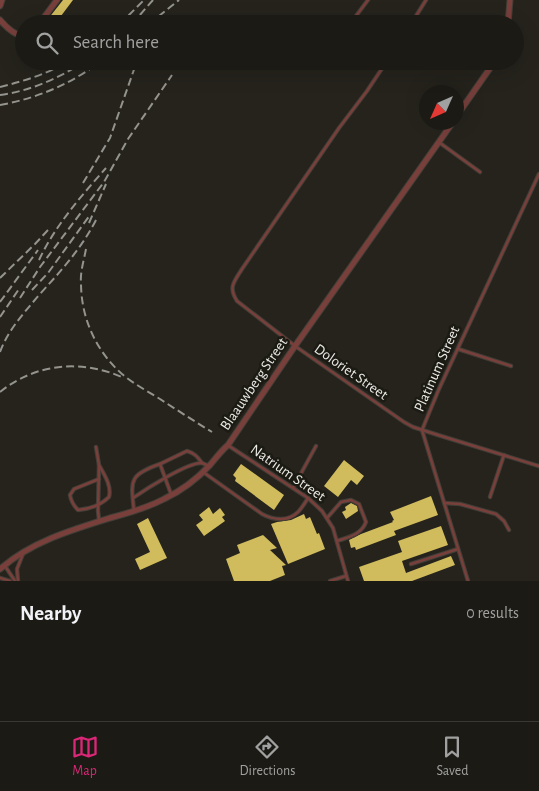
<!DOCTYPE html>
<style>
:root{--surface:#1c1a15;--page:#292722;--text:#f1f3f6;--muted:#a0a1a0;--line:#3a3834;--accent:#db2777}
body{margin:0;font-family:"Alegreya Sans",sans-serif;background:var(--page);color:var(--text)}
.compass{position:absolute;left:419px;top:85px;width:45px;height:45px;border-radius:50%;background:var(--surface);box-shadow:0 5px 20px #0002;rotate:225deg}
.list{margin:0;padding:0;list-style:none}
h2{display:flex;justify-content:space-between;align-items:center;height:65px;margin:0;padding:0 20px;font-size:21px}
h2 small{font-size:16px;font-weight:400;color:var(--muted)}
.icon{flex:none;width:28px;height:28px;fill:none;stroke:currentColor;stroke-width:2;stroke-linecap:round;stroke-linejoin:round}
.map{position:relative;flex:none;width:539px;height:581px;overflow:hidden}
.search{position:absolute;background:var(--surface);box-shadow:0 5px 20px #0002;left:15px;right:15px;top:15px;height:55px;display:flex;align-items:center;gap:12px;box-sizing:border-box;padding:0 18px;border-radius:28px;color:var(--muted);font-size:19px}
.sheet{height:140px;background:var(--surface)}
nav{display:flex;justify-content:space-around;align-items:center;box-sizing:border-box;height:70px;border-top:1px solid var(--line);background:var(--surface);font-size:14px;color:var(--muted)}
nav a{display:grid;justify-items:center;gap:2px}
nav .on{color:var(--accent)}
.map>svg:first-child{display:block}
.building{fill:#d0bb5d}
.lines{fill:none;stroke-linecap:round;stroke-linejoin:round}
.lane-casing{stroke:#413f38;stroke-width:4.5}
.street-casing{stroke:#413f38;stroke-width:7}
.lane{stroke:#783f3b;stroke-width:2.5}
.street{stroke:#783f3b;stroke-width:5}
.rail{stroke:#94938d;stroke-width:2;stroke-dasharray:8 4;stroke-linecap:butt}
.labels{text-anchor:middle;dominant-baseline:central;stroke-width:5;stroke-linejoin:round;paint-order:stroke}
.street-label{font-size:15px;fill:#eae9e4;stroke:#1b1a13}
</style>
<div class="map">
<svg width="539" height="581" viewBox="0 0 539 581">
<rect width="100%" height="100%" fill="#25231c"/>
<g class="building">
<polygon points="63,0 73,0 55,24 48,19"/>
<polygon points="344,460 364,476 357,485 351,480 338,497 324,486"/>
<polygon points="241,464 284,495 274,510 235,481 236,478 233,475"/>
<polygon points="431,496 438,515 394,531 396,535 356,550 355,547 351,548 349,540 361,534 393,522 392,521 394,520 390,512"/>
<polygon points="351,503 357,506 358,511 346,519 342,512 346,510 345,507"/>
<polygon points="209,507 213,514 220,508 225,515 222,517 225,521 204,536 196,525 203,520 199,515"/>
<polygon points="304,514 306,519 310,517 317,534 319,533 325,549 288,564 271,524 277,522 291,520"/>
<polygon points="148,518 167,558 140,570 135,559 150,552 137,524"/>
<polygon points="441,526 448,545 402,561 406,573 451,556 455,565 412,581 364,581 359,567 402,552 398,541"/>
<polygon points="263,535 277,548 270,550 286,565 282,566 285,575 270,581 234,581 226,559 240,553 237,545"/>
</g>
<g class="lines">
<defs>
<g id="lane">
<polyline points="350,24 368,0"/>
<polyline points="411,24 426,0"/>
<path d="M387 61 367 91 339 128 242 269C234 282 228 287 237 301L295 346 404 422 413 427 438 435 539 466"/>
<polyline points="440,143 480,172"/>
<polyline points="458,349 511,366"/>
<polyline points="229,446 308,498 322,511 333,528 348,581"/>
<polyline points="96,447 99,465 98,511 99,520"/>
<path d="M160 464 187 451C194 453 197 456 202 463"/>
<path d="M203 472 262 514C273 520 288 522 298 512 302 508 305 503 308 498"/>
<path d="M99 479 74 489 70 495C71 501 73 505 78 510 89 509 101 505 109 497 112 486 104 474 99 465"/>
<polyline points="293,488 316,446"/>
<polyline points="490,497 504,455"/>
<path d="M133 498C146 489 188 462 202 463 202 463 209 466 209 466"/>
<polyline points="444,503 460,504 496,514 504,521 509,530"/>
<path d="M134 511C131 481 128 475 160 464L171 494"/>
<path d="M327 518 341 502 351 500 359 504 366 522C361 535 349 537 337 541"/>
<polyline points="411,564 458,549"/>
<polyline points="5,566 15,581"/>
<polyline points="0,578 10,581"/>
<polyline points="18,581 17,569 23,554"/>
<polyline points="330,581 346,576"/>
<polyline points="468,581 422,430 439,389 539,174"/>
</g>
<g id="street">
<polyline points="0,6 2,0"/>
<path d="M0 20C6 27 15 35 24 37"/>
<polyline points="39,24 57,0"/>
<polyline points="508,24 510,0"/>
<polyline points="456,117 495,61"/>
<path d="M0 569C31 542 71 530 110 518 129 513 147 508 164 499 181 491 197 479 210 465 216 458 221 451 228 445L295 346 453 122"/>
</g>
</defs>
<use href="#lane" class="lane-casing"/>
<use href="#street" class="street-casing"/>
<use href="#lane" class="lane"/>
<use href="#street" class="street"/>
<g class="rail">
<polyline points="120,24 144,0"/>
<polyline points="132,24 153,0"/>
<polyline points="149,24 179,0"/>
<path d="M0 87C24 81 47 74 69 61"/>
<path d="M0 95C30 91 60 78 85 61"/>
<path d="M0 105C38 98 71 84 101 61"/>
<polyline points="83,183 110,138 137,61"/>
<polyline points="89,223 106,184"/>
<path d="M86 249C84 260 80 272 81 283 81 318 96 351 122 374 134 384 147 391 160 399 177 410 194 421 212 432"/>
<path d="M39 260C55 226 81 196 106 168"/>
<polyline points="0,278 35,244 48,230"/>
<polyline points="32,290 48,273 90,215"/>
<polyline points="20,298 40,267 104,182 128,139 172,75"/>
<polyline points="0,302 38,250"/>
<polyline points="0,317 19,289"/>
<path d="M0 352C8 330 24 313 39 295 61 271 82 248 97 218"/>
<path d="M0 392C36 363 82 359 124 378"/>
</g>
</g>
<g class="labels">
<g class="street-label">
<text transform="translate(437 369) rotate(-66)">Platinum Street</text>
<text transform="translate(351 372) rotate(35)">Doloriet Street</text>
<text transform="translate(254 384) rotate(-56)">Blaauwberg Street</text>
<text transform="translate(288 473) rotate(35)">Natrium Street</text>
</g>
</g>
</svg>
<svg class="compass" viewBox="-18 -18 36 36"><path d="M0-13l5 13h-10z" fill="#e53935"/><path d="M0 13l5-13h-10z" fill="#a0a1a0"/></svg>
<div class="search"><svg class="icon" aria-label="search" viewBox="0 0 24 24"><circle cx="10" cy="10" r="6"/><path d="M15 15l6 6"/></svg>Search here</div>
</div>
<section class="sheet">
<h2>Nearby<small>0 results</small></h2>
<ul class="list">
</ul>
</section>
<nav>
<a class="on"><svg class="icon" aria-label="map" viewBox="0 0 24 24"><path d="M3 6l6-2 6 2 6-2v14l-6 2-6-2-6 2zM9 4v14M15 6v14"/></svg>Map</a>
<a><svg class="icon" aria-label="directions" viewBox="0 0 24 24"><path d="M12 3l9 9-9 9-9-9zM9 14v-3h6M13 9l2 2-2 2"/></svg>Directions</a>
<a><svg class="icon" aria-label="saved" viewBox="0 0 24 24"><path d="M7 4h10v16l-5-4-5 4z"/></svg>Saved</a>
</nav>
